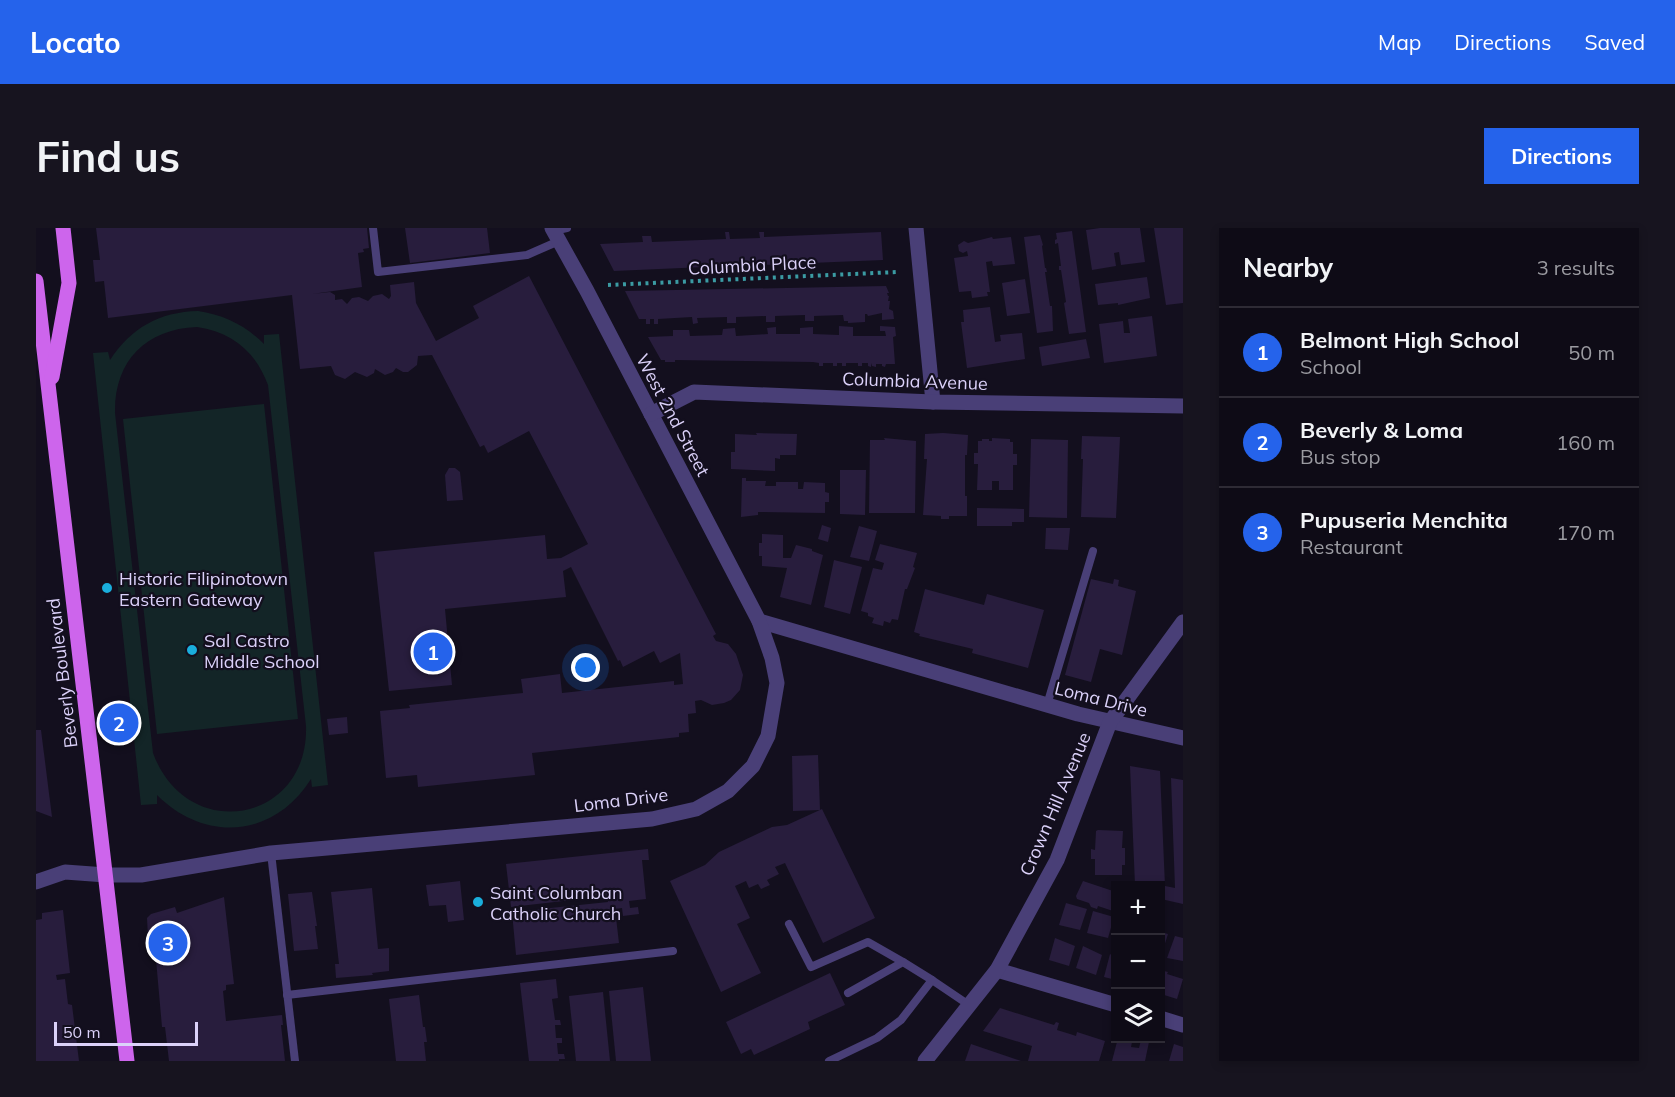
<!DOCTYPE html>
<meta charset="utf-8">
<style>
:root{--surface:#0e0b16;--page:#17141f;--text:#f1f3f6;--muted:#9b9ba1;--line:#2e2b35;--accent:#2563eb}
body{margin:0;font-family:Mulish,sans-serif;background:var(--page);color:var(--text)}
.controls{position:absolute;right:18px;bottom:18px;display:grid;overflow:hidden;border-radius:0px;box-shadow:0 3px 9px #0003}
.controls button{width:54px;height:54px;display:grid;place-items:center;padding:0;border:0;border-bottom:2px solid var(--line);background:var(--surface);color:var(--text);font:30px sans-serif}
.scale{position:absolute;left:18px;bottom:15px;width:144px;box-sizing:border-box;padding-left:6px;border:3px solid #dbd1f9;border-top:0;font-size:16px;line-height:21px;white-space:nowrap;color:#dbd1f9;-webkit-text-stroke:4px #130f1e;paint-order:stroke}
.you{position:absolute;left:550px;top:440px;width:21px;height:21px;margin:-15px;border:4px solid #fff;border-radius:50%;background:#1a73e8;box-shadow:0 0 0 9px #1a73e833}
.badge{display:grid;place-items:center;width:39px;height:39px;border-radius:50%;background:var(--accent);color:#fff;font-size:20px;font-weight:700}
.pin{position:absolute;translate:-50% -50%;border:3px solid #fff;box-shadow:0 2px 6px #0006}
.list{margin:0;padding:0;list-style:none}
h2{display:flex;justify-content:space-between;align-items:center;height:78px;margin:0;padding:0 24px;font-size:26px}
h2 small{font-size:20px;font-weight:400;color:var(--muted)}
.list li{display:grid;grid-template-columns:39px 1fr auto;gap:18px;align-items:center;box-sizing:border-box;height:90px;padding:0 24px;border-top:2px solid var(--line)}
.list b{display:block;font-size:22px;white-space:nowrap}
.list p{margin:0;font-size:20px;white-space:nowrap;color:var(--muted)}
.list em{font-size:20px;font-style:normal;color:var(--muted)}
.icon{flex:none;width:33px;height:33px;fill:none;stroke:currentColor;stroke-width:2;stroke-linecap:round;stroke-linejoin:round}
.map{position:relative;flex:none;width:1147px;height:833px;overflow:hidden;border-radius:0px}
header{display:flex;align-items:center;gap:36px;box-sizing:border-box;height:84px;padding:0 30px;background:var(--accent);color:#fff}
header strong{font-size:28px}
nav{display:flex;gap:33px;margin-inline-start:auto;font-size:21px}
.intro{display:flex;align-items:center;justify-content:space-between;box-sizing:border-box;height:144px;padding:0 36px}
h1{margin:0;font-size:42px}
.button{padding:15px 27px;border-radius:0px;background:var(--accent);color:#fff;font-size:21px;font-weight:700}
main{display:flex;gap:36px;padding:0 36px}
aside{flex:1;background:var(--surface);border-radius:0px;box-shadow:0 3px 9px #0003}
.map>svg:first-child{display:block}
.garden{fill:#132527;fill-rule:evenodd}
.building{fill:#281d3d}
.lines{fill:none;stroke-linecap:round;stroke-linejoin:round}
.path{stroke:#3b9ba3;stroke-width:4;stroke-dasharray:3 4.5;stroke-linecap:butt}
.service{stroke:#493f77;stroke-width:8}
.minor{stroke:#493f77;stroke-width:15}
.tertiary{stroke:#493f77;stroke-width:15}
.primary{stroke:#cd65ec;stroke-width:15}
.poi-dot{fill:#1aaedc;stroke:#130f1e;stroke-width:2}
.labels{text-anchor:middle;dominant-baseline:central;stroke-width:4.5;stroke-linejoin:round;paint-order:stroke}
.street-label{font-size:18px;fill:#dbd1f9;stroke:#130f1e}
.poi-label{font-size:18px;fill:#dbd1f9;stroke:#130f1e;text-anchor:start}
</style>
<header>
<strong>Locato</strong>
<nav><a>Map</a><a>Directions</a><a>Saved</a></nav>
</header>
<div class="intro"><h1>Find us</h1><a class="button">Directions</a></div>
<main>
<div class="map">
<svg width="1147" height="833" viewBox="0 0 1147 833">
<rect width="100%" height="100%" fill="#130f1e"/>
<g class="garden">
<path d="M162 83C188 87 209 97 228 116V107L243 106 292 557 276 559 275 551C238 610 169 615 121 567V576L105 577 57 125 72 124 74 132C95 100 123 84 162 83ZM161 99C196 104 220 124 232 157L270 498C273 595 151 617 117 525L79 185C78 134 109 101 161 99Z"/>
<polygon points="228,176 262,491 121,506 87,191"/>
</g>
<g class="building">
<polygon points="60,0 331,0 333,20 327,21 328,24 322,25 326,59 276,66 294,64 299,67 299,72 306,71 311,76 316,70 323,69 332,73 337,68 346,66 353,71 355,68 354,57 378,54 380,75 400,113 443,90 437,78 493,48 680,406 677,408 680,413 692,416 700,426 707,447 704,462 695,472 688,475 676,477 665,472 659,473 660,485 652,486 653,504 643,505 643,509 496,525 499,547 382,559 381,547 350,550 344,483 374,480 373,477 487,465 485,451 524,446 526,465 638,453 638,457 647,456 644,425 624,435 618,423 587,439 584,432 582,433 535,339 527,343 530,369 409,381 416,457 353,463 338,324 509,307 511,331 525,330 552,316 493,203 452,225 448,217 444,219 396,127 382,128 381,137 372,144 367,144 360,140 357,144 349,147 339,141 338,145 331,149 319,144 309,151 299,147 295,138 264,141 256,67 72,90 68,53 59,54 57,32 64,32"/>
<polygon points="369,0 451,0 454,25 374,35"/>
<polygon points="1064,0 1104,0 1109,34 1085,37 1083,24 1078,25 1080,38 1056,42 1050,2"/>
<polygon points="1118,0 1147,0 1147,75 1130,77"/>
<polygon points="1036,3 1050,104 1033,106 1028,75 1030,74 1025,42 1023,42 1023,38 1025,38 1022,15 1019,16 1019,12 1021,11 1020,5"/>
<polygon points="689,4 693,4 694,11 724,10 723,4 728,4 728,9 845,4 847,32 703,38 703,40 692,40 691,38 578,43 564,16 607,14 606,8 615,8 616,14 690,11"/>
<polygon points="1004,7 1007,17 1006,18 1009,40 1010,40 1011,44 1009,44 1014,78 1016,78 1017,103 1001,105 988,9"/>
<polygon points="956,9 957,11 975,9 979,36 957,38 956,33 950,34 954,64 951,64 952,68 936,70 935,63 923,64 918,30 932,28 931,23 927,25 923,23 922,17 928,13 932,15"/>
<polygon points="1111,49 1114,70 1082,77 1082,75 1062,77 1059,56"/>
<polygon points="989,51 994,85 971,88 966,55"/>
<polygon points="850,58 853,65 851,65 852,68 853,68 852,73 854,73 853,81 857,83 858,91 846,92 846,85 832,88 831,86 829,86 829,94 812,95 812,93 808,93 807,87 778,88 778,93 769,93 769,87 739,88 739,94 730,94 730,88 700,89 700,95 691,95 691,89 661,90 662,95 657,96 656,89 622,91 622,96 618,96 618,91 614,91 614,96 610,96 610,91 603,91 589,63"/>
<polygon points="954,79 959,114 965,113 964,107 986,105 989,131 931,140 925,94 928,94 927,82"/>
<polygon points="1116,88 1121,128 1068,135 1063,96 1087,93 1088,105 1094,105 1092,91"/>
<polygon points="803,98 817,99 817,108 850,108 849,103 844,103 844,98 859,99 860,108 857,109 859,136 850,136 849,139 846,138 846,136 840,136 840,139 836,138 835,135 835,139 832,138 832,135 826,135 826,138 822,138 822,135 810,135 810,138 806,138 806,135 801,135 801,138 797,138 797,135 787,135 787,138 783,138 783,135 777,134 639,132 639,134 629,134 629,132 625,132 612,109 637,108 637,102 653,102 654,108 686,107 687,101 699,100 700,108 732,106 731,100 740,99 740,106 764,106 764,100 777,99 777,106 803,107"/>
<polygon points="1050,111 1054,130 1006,138 1003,119"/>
<polygon points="720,205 761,206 760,227 744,227 744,231 739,230 739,243 695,241 695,224 699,224 699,206 721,207"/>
<polygon points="907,205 932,207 931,227 929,227 929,268 931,268 931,288 913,288 913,291 905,291 905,288 887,287 891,231 888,231 889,206"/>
<polygon points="1046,208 1084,209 1080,290 1045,289 1047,231 1045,231"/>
<polygon points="848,210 880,213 879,285 833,285 834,212 849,212"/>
<polygon points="956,210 974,211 974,214 977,214 977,226 981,226 981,237 977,237 977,262 963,262 963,253 956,253 956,262 941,262 942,236 938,236 938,225 942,225 942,213 946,213 946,211 953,211 953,213 956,213"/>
<polygon points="995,211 1032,212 1031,290 993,289"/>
<polygon points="413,240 419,240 424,244 427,272 411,273 409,247"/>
<polygon points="804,242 830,242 829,287 804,286"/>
<polygon points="706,250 710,250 710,253 730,253 729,258 740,258 740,254 762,254 762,261 767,261 768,254 789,255 789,264 793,265 793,274 789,274 789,285 722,284 722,287 705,289"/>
<polygon points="941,280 988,281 988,294 976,294 976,298 941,298"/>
<polygon points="786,297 795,300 792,314 782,311"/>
<polygon points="823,298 841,303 833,333 814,329"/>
<polygon points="1010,300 1034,300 1032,322 1009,321"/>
<polygon points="726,306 747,307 747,330 755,330 760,317 776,321 776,323 787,327 775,377 744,369 751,340 726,338 726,328 723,328 723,315 726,315"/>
<polygon points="844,316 881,325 877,339 879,340 871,361 869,361 862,392 856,391 854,395 848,393 847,398 836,395 838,390 832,388 832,385 825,383 837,340 846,342 848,335 839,332"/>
<polygon points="798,332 826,339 814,386 788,379"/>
<polygon points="1055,351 1077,356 1078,351 1083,352 1082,358 1100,363 1086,427 1064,421 1055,454 1029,447"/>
<polygon points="889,361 948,377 951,366 1008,382 992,440 936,425 937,421 883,408 884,406 878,404"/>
<polygon points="311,489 312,505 293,507 291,491"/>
<polygon points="0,502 5,502 16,589 0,583"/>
<polygon points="782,527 784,582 757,583 756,528"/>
<polygon points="1094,538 1124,543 1129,658 1139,660 1135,550 1147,552 1147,676 1125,671 1125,657 1099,657"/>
<polygon points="786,581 839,690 787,715 749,635 739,639 743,646 731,652 734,657 725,661 722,656 713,660 710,653 699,658 714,690 701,696 725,745 685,764 634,653 669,637 683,624 736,599 751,597"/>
<polygon points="1062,602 1087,603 1086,620 1089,620 1089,637 1086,637 1086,647 1059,647 1059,631 1055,631 1055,621 1059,622 1060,603"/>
<polygon points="612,621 613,632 606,632 610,671 593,673 594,680 602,679 603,686 587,688 586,680 579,681 583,715 480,727 476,684 572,674 571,668 475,679 470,636"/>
<polygon points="424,653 428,692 412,694 410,677 393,678 390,657"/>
<polygon points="1047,653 1080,664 1080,684 1062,678 1061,681 1055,679 1053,675 1041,671 1040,668"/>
<polygon points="336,660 342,721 353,720 353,743 336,745 337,747 300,750 299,736 303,736 295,664"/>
<polygon points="276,664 281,698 279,698 282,721 258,723 252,666"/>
<polygon points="188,669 198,756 190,757 190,762 187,763 190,793 246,787 247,797 245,797 249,833 133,833 129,799 126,799 118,709 112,709 111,690 115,686 139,679 141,685"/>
<polygon points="1030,675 1051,681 1044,702 1023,697"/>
<polygon points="27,682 34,745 20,747 21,752 29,751 32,776 36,777 43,833 0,833 0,692 6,691 6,685"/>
<polygon points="1057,683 1078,689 1072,710 1051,705"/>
<polygon points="1125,704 1132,706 1125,728"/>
<polygon points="1139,708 1147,710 1147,733 1131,730"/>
<polygon points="1019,710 1039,718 1033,738 1013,732"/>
<polygon points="1047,718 1066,727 1060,747 1040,740"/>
<polygon points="1074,726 1080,730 1080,752 1068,749"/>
<polygon points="1128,743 1132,744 1131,746 1147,751 1141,771 1125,766 1125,754"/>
<polygon points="794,745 809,777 772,794 774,801 718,827 715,821 705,826 690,794"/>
<polygon points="520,751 522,770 516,771 519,792 524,792 525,797 519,797 520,810 526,810 526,815 521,815 522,826 528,826 529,831 523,831 523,833 493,833 484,755"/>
<polygon points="607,759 615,833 580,833 573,763"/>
<polygon points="567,764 574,833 540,833 533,768"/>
<polygon points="383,767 387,799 389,799 391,814 388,814 390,833 360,833 353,771"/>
<polygon points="964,780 1018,797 1020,794 1023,795 1021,802 1034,806 1040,808 1041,804 1069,813 1063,833 992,833 996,818 947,803"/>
<polygon points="1082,810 1096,814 1095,819 1103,820 1105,812 1113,814 1109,833 1076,833"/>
<polygon points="935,816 985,833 929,833"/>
<polygon points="1138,816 1147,819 1147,833 1133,833"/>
</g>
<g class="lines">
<polyline class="path" points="572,57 861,44"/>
<g class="service">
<polyline points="337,0 342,44 491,27 523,13"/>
<polyline points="517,3 531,0"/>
<polyline points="1011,477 1057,323"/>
<polyline points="235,625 259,833"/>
<polyline points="753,696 775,739 832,714 867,734"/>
<polyline points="812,765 867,734 896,752"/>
<polyline points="251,767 637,723"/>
<polyline points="793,833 841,810 865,792 896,752 933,777"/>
</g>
<g class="minor">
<polyline points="880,0 897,174"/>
<polyline points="723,393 1042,486 1147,510"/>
<polyline points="70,647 105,647 235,625 616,591 660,581 692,563 717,538 732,508 741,455 736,430 723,393 551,63 516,0"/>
<polyline points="961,742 1080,777"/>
<polyline points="1124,790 1147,797"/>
<polyline points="889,833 961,742 1021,632 1074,494 1147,394"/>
</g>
<g class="tertiary">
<polyline points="615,186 658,164 897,174 1147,178"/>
<polyline points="0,654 29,644 70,647"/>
</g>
<g class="primary">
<polyline points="0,53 91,833"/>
<polyline points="16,149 33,55 27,0"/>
</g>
</g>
<g class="poi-dot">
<circle cx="71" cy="360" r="6"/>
<circle cx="156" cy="422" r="6"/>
<circle cx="442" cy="674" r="6"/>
</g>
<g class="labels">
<g class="street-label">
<text transform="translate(716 37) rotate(-3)">Columbia Place</text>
<text transform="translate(879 153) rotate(2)">Columbia Avenue</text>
<text transform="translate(637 187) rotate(62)">West 2nd Street</text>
<text transform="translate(26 445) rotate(-97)">Beverly Boulevard</text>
<text transform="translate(1065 471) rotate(14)">Loma Drive</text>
<text transform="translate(585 572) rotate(-7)">Loma Drive</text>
<text transform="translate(1019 576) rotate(-67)">Crown Hill Avenue</text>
</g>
<g class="poi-label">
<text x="83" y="350">Historic Filipinotown<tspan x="83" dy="21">Eastern Gateway</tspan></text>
<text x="168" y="412">Sal Castro<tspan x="168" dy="21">Middle School</tspan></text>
<text x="454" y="664">Saint Columban<tspan x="454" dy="21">Catholic Church</tspan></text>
</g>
</g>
</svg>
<div class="controls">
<button>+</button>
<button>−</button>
<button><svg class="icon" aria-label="layers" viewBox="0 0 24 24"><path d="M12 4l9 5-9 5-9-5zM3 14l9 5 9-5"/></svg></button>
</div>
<div class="scale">50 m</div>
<div class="you"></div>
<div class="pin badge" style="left:397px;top:424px">1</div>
<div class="pin badge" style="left:83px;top:495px">2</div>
<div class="pin badge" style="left:132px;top:715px">3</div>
</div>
<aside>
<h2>Nearby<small>3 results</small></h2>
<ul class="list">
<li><span class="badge">1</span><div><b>Belmont High School</b><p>School</p></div><em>50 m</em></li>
<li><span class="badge">2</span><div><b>Beverly &amp; Loma</b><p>Bus stop</p></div><em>160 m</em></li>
<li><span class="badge">3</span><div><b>Pupuseria Menchita</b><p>Restaurant</p></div><em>170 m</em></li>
</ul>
</aside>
</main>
